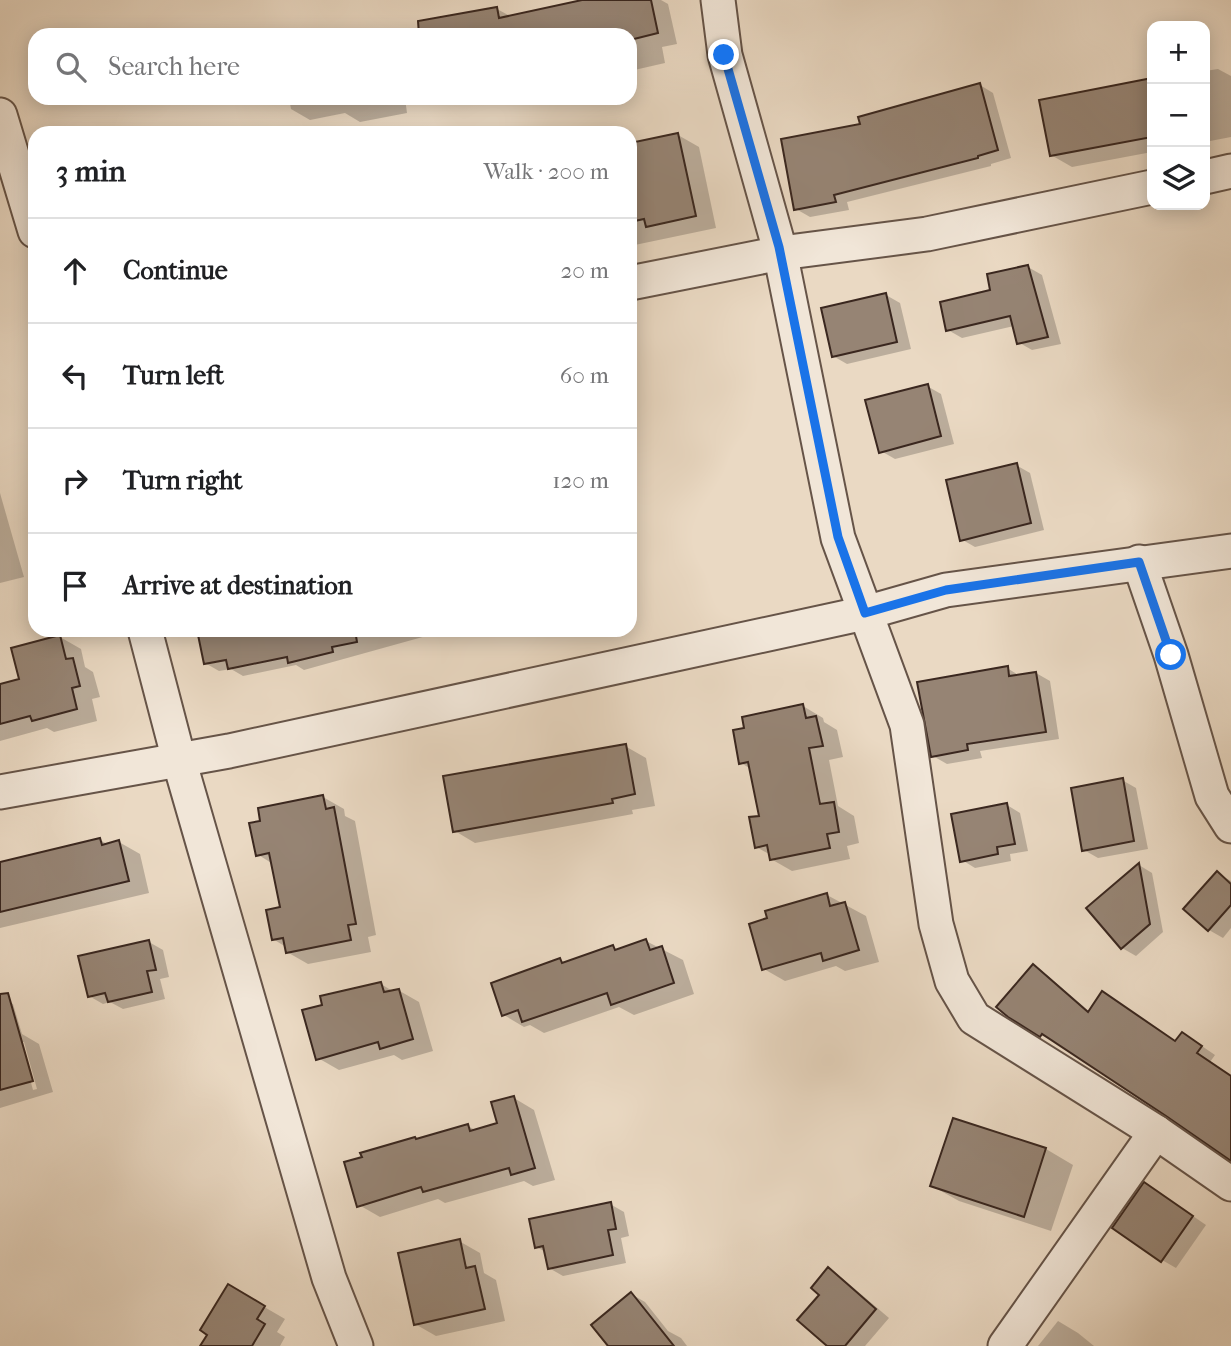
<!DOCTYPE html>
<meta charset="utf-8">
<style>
:root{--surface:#fff;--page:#f2f2f2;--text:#202124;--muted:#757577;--line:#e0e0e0}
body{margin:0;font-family:"IM FELL French Canon",serif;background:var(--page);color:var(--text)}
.controls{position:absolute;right:21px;top:21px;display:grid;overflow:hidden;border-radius:14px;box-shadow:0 4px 18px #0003}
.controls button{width:63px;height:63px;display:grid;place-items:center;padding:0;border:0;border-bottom:2px solid var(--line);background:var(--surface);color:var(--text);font:35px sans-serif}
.stop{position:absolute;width:21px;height:21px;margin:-16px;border:5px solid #1a73e8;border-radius:50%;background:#fff}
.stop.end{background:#1a73e8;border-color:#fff;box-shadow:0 2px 7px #0008}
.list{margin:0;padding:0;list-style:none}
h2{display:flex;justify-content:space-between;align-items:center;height:91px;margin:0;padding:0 28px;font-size:30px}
h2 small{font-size:23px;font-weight:400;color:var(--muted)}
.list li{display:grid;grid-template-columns:46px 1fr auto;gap:21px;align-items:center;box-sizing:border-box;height:105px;padding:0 28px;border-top:2px solid var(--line)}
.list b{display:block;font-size:26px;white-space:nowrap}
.list em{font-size:23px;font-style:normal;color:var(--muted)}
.icon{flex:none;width:38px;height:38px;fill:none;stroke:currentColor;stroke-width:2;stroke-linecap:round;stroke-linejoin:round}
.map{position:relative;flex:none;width:1231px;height:1346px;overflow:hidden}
.search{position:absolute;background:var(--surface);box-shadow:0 4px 18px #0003;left:28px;top:28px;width:609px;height:77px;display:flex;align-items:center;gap:18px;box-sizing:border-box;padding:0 24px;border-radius:21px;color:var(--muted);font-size:26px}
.panel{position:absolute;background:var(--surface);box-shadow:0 4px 18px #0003;left:28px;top:126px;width:609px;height:511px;border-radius:21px}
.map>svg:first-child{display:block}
.shadow{fill:#0003;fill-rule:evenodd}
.building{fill:#968474;stroke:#3a271f;stroke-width:2}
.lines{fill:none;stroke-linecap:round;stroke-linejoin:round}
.street-casing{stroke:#665448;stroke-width:37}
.street{stroke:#f1e6d8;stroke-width:33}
.route{stroke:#1a73e8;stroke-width:9}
</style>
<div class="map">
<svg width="1231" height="1346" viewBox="0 0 1231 1346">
<rect width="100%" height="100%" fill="#ead9c3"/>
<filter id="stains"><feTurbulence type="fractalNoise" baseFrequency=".00286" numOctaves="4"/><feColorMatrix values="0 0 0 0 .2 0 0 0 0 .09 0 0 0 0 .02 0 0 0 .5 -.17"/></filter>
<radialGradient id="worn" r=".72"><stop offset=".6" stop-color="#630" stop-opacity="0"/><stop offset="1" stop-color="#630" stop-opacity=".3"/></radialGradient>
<g class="shadow">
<polygon points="588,0 661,0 668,4 677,44 662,47 665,63 630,71 630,35 447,35 497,9 512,17"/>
<polygon points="374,31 381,35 353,35"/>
<polygon points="1218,69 1231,76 1231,137 1205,142 1205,71"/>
<polygon points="1152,81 1152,152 1072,167 1051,155 1041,101"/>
<polygon points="980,85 993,93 1011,158 991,164 991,166 847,202 849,210 810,217 796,209 862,125"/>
<polygon points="289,98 405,98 407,113 360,122 345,113 310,120 291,109"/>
<polygon points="678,135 699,147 716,228 630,246 630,145"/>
<polygon points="1028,267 1042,275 1061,344 1032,350 1018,342 1014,326 962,338 948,330 992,292"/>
<polygon points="886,295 900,303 911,349 847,364 833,356"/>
<polygon points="927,386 941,394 954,444 895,459 881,451"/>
<polygon points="1016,465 1030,473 1044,530 975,547 961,539"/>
<polygon points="0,493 24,577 0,583"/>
<polygon points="199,630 437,630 437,633 304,670 296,665 243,676 231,669 219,671 205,663"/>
<polygon points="60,637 81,649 85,667 93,672 100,697 92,699 97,721 54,732 47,728 0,741 0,686 21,680"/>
<polygon points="1007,668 1020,676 1036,673 1050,681 1059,739 980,751 982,758 947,764 933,756"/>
<polygon points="803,706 823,718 824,722 837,730 843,757 829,760 838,806 854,816 859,843 847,846 850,859 792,871 771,859 771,855 756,847 761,817 751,769 741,763"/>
<polygon points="625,746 646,758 655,806 632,810 633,814 475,843 455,831"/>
<polygon points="1122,780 1136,788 1148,849 1098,858 1084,850"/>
<polygon points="323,797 344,809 345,816 355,821 376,935 368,937 371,952 308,964 287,952 286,947 273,939 282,909 273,864 257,854 262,822"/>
<polygon points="1007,805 1020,813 1028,851 1010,854 1011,861 975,868 962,860"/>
<polygon points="100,840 109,845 119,842 140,854 149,893 0,928 0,864"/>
<polygon points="1139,865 1152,873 1163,932 1136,956 1122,948"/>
<polygon points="1217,873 1231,881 1231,928 1223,938 1209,930"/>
<polygon points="827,895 866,916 879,962 845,971 836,966 785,981 764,969"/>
<polygon points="646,941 683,960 694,994 634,1015 619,1007 544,1033 530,1025 524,1027 504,1015 560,960 566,963 613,947 619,951"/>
<polygon points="149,942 163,950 169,977 160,979 165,999 123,1009 110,1002 103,1004 89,996"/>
<polygon points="1033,967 1047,975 1090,1012 1176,1042 1196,1042 1215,1055 1210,1062 1231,1076 1231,1158 1056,1042 1041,1035"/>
<polygon points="381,984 394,992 398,990 419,1002 433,1051 402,1060 394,1055 339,1070 318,1058 324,1006"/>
<path d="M0 996 13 1004 22 1034 39 1044 53 1092 0 1108ZM20 1042H24L37 1089 33 1090Z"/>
<polygon points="514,1098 534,1110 555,1180 533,1186 524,1181 445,1203 438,1199 380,1217 359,1205 418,1141 468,1126 477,1131 499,1124"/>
<polygon points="954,1120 1046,1149 1073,1165 1051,1231 959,1201 932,1186"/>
<polygon points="1158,1192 1206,1225 1176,1268 1162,1260"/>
<polygon points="610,1204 624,1212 629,1236 621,1238 626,1263 563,1276 549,1268 546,1252 536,1247"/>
<polygon points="459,1241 480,1253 484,1273 496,1280 505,1321 436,1336 415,1324"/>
<polygon points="828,1270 842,1278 889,1318 865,1346 830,1346 822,1295"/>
<polygon points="228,1286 285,1319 277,1332 285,1337 280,1346 202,1346 209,1334"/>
<polygon points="631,1294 645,1302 668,1331 681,1338 687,1346 610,1346"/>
<polygon points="1058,1321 1078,1333 1094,1346 1038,1346"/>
</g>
<g class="building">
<polygon points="582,0 651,0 658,33 630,40 630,35 419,35 418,21 497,7 499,18"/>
<polygon points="1152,78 1152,137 1050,156 1039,100"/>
<polygon points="980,83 998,150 978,156 978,158 834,195 836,202 794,210 781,139 860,124 858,117"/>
<polygon points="678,133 696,216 646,227 644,219 630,222 630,143"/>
<polygon points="1028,265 1048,337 1017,344 1010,316 946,331 940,302 990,290 987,274"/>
<polygon points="886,293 897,342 832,357 821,308"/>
<polygon points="928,384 941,436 879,453 865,400"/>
<polygon points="1017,463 1031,523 960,541 946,480"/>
<polygon points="197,630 355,630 357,642 332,647 333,652 288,663 287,657 228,669 226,660 204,664"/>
<polygon points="60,635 66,659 73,658 80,686 72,688 77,709 32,721 30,716 0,724 0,684 19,679 11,648"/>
<polygon points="1008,666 1009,676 1036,672 1046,732 967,744 968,750 931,757 917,682"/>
<polygon points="803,704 806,718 816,716 823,746 809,748 820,804 834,802 839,832 827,834 830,848 770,860 767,845 755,848 749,817 759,816 748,762 739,764 733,730 744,728 742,717"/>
<polygon points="626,744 635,794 612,799 613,803 453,832 443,776"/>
<polygon points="1123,778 1134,841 1082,851 1071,788"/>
<polygon points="323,795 326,809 334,807 356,924 348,925 351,940 286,953 283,938 272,940 266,910 280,907 269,853 256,856 249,823 260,821 258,808"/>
<polygon points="1007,803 1015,844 997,847 998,854 960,862 951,814"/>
<polygon points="100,838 102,845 119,840 129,881 0,912 0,862"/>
<polygon points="1139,863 1150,924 1121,949 1086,908"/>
<polygon points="1217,871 1231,884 1231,905 1208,931 1183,909"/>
<polygon points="827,893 830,906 845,902 859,950 823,961 821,953 762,970 749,924 767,918 765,911"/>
<polygon points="646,939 650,950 662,946 674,983 611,1005 607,993 522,1022 518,1010 502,1016 491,983 560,958 562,963 613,945 615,950"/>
<polygon points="149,940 156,970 147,971 152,992 108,1002 105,993 88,997 78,956"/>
<polygon points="1033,964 1088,1012 1102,991 1175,1041 1182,1032 1202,1046 1197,1053 1231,1076 1231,1161 1166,1116 1042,1034 1040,1037 1008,1017 996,1007"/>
<polygon points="381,982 384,992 399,989 413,1039 380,1049 378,1042 316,1060 302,1010 322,1005 320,996"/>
<polygon points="8,993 33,1081 0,1090 0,994"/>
<polygon points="514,1096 535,1168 511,1175 509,1168 423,1192 421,1187 357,1207 344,1162 362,1157 360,1153 415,1137 416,1139 468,1124 470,1131 497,1123 491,1102"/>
<polygon points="953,1118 1046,1148 1024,1217 930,1186"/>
<polygon points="1144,1182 1193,1216 1161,1262 1112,1228"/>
<polygon points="611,1202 616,1229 608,1230 613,1255 548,1269 543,1246 535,1248 529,1219"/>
<polygon points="460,1239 466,1268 475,1266 485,1309 414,1325 398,1253"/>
<polygon points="828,1267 876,1309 845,1346 827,1346 797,1320 819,1295 811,1288"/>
<polygon points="228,1284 265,1306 257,1319 265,1324 252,1346 200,1346 207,1335 200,1330"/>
<polygon points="631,1292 674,1346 608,1346 591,1325"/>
</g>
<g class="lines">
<defs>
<g id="street">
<polyline points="718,0 725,55 779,247 838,538 907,725 936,924 952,981 974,1018 1156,1132 1231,1184"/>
<polyline points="0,115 35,231"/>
<polyline points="1205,177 1231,171"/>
<polyline points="630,283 781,253 927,234 1152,187"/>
<polyline points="1139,562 1171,655 1212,796 1231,826"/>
<polyline points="145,630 179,760 329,1278 356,1346"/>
<polyline points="0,792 229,751 865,613 946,590 1231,551"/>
<polyline points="1005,1346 1156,1132"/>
</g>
</defs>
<use href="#street" class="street-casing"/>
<use href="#street" class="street"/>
</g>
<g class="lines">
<polyline class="route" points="724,55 779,247 838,537 865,613 946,590 1139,562 1171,655"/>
</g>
<rect width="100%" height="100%" filter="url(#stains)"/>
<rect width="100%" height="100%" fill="url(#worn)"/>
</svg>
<div class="controls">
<button>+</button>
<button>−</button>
<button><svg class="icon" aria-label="layers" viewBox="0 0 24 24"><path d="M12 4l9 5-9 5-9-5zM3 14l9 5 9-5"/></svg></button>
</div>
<div class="stop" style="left:1171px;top:655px"></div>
<div class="stop end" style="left:724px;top:55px"></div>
<div class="search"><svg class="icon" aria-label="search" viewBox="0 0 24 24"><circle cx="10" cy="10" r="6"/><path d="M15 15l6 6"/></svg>Search here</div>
<section class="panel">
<h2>3 min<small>Walk · 200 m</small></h2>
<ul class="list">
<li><svg class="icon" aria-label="ahead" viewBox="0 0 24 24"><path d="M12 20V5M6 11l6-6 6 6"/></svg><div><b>Continue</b></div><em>20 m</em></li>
<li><svg class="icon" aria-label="left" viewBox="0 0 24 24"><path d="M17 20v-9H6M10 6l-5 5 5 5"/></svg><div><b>Turn left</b></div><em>60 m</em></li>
<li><svg class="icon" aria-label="right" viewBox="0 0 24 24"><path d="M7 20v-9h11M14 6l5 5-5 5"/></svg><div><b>Turn right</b></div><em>120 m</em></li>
<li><svg class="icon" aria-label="arrive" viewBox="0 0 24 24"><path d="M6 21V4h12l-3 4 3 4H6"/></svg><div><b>Arrive at destination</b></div></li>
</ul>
</section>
</div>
